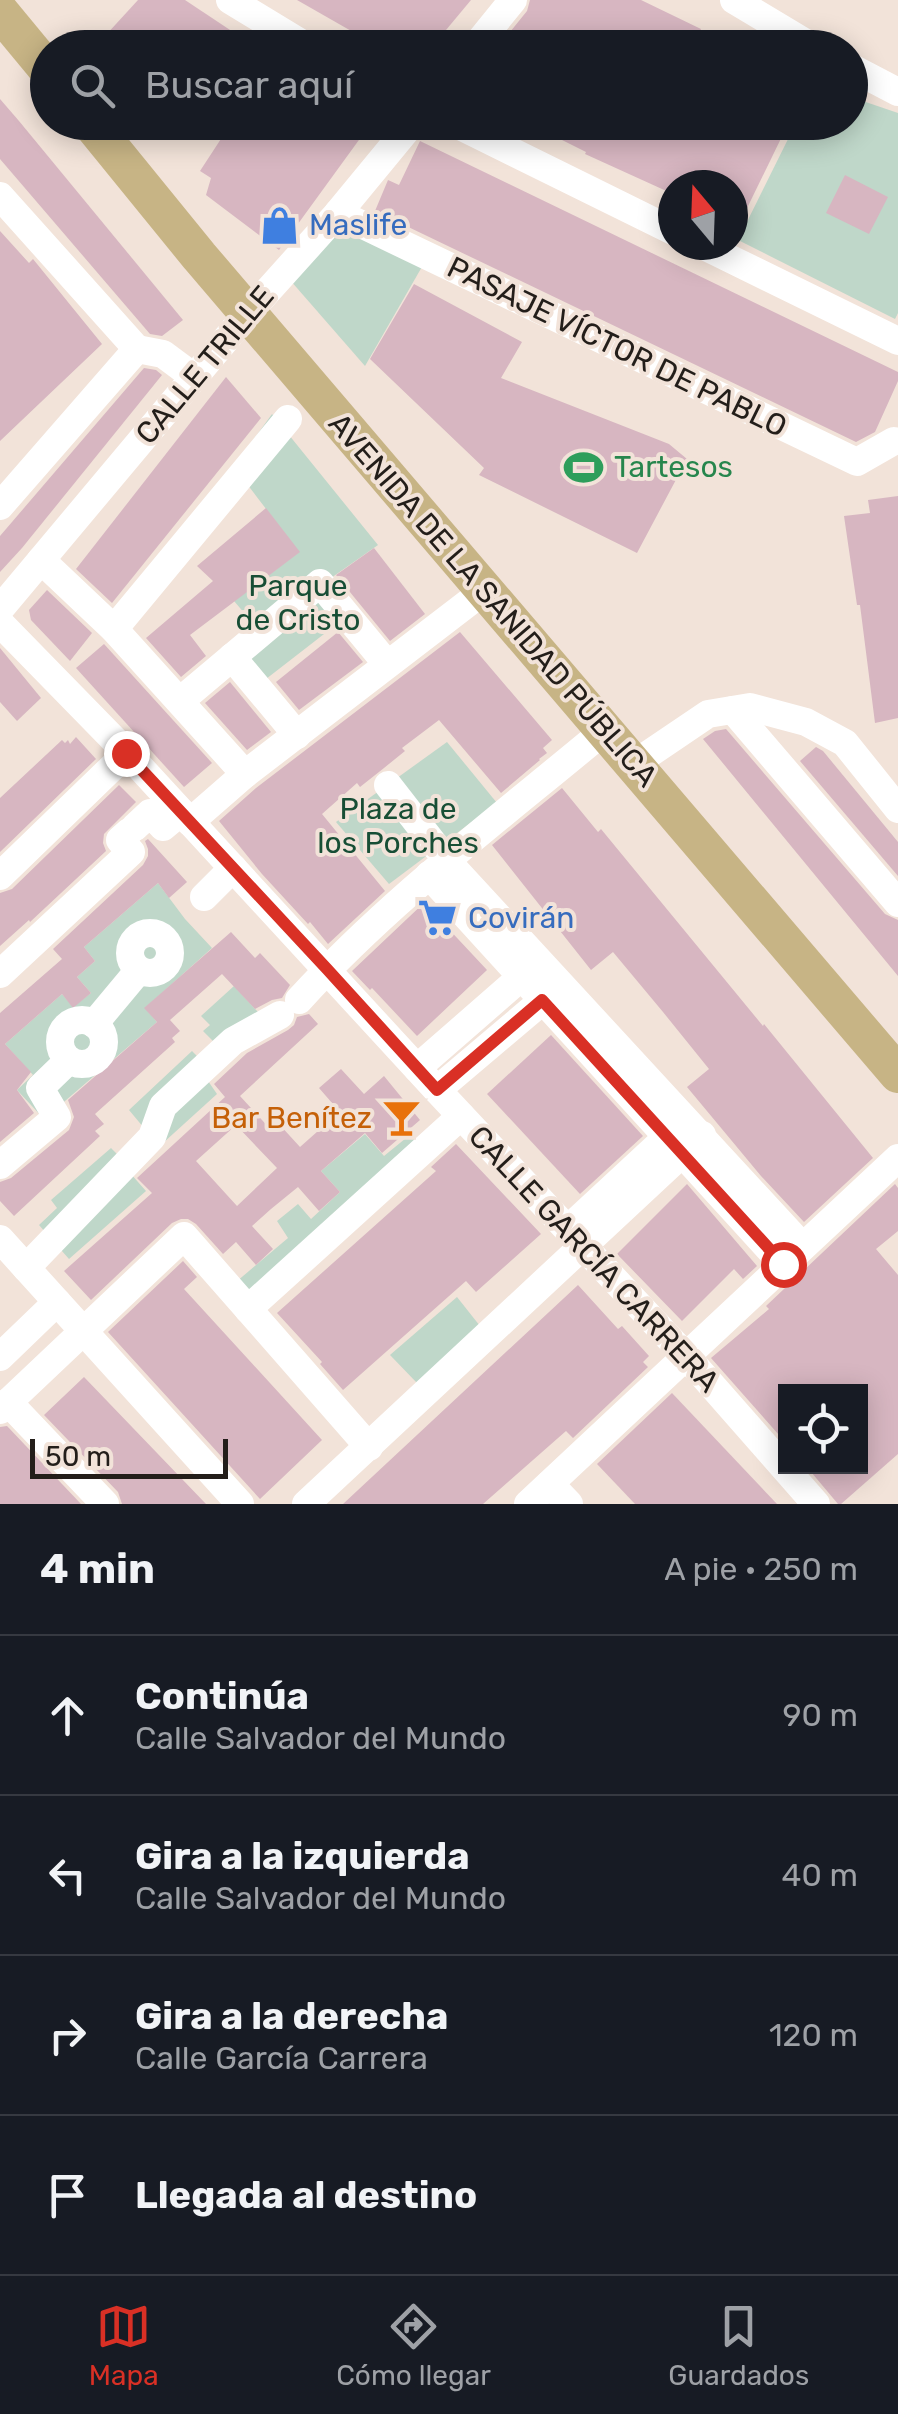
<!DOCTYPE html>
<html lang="es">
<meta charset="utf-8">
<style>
:root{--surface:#171b24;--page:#20242c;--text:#f1f3f6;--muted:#9ea1a6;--line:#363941;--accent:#d93025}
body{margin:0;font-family:Rubik,sans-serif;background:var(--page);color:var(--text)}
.controls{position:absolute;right:30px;bottom:30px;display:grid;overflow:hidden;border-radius:0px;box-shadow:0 5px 25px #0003}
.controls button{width:90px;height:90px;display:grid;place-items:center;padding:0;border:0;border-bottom:2px solid var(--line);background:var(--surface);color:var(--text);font:50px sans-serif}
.compass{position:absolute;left:658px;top:170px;width:90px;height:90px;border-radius:50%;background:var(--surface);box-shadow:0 5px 25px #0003;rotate:341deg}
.scale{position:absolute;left:30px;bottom:25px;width:198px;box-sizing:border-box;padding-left:10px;border:5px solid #231e1a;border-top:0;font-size:28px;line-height:35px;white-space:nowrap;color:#231e1a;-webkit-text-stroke:8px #f2e3d9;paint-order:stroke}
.stop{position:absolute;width:30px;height:30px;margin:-22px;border:8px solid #d93025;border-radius:50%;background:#fff}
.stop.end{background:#d93025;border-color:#fff;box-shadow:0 2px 10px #0008}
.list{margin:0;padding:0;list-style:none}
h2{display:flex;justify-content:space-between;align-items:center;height:130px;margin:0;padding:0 40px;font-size:42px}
h2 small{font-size:32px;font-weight:400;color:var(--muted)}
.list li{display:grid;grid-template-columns:65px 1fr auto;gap:30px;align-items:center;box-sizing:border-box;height:160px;padding:0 40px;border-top:2px solid var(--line)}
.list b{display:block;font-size:38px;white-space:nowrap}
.list p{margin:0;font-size:32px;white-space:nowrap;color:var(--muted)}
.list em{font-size:32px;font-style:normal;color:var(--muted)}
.icon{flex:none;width:55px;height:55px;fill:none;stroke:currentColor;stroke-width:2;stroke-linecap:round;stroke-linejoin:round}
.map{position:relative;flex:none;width:898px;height:1504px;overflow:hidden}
.search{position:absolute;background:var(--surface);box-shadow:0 5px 25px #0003;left:30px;right:30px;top:30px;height:110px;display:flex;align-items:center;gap:25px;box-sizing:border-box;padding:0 35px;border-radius:55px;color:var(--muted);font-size:38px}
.sheet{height:770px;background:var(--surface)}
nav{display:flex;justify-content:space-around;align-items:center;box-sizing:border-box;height:140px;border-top:2px solid var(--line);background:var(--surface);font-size:28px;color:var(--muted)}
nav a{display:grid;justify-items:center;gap:5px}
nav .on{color:var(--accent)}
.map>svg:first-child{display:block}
.green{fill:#bfd7c9}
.building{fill:#d7b6c1;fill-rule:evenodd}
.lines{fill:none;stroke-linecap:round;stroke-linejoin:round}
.minor{stroke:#fff;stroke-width:28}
.major{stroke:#c7b485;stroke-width:38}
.route{stroke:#d93025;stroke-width:12}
.labels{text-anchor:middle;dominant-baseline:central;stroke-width:8;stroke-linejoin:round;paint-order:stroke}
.shop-label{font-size:30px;fill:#366cbe;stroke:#f2e3d9;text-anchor:start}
.street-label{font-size:30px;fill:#231e1a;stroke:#f2e3d9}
.leisure-label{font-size:30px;fill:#27864d;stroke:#f2e3d9;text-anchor:start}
.park-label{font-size:30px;fill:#174e35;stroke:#f2e3d9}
.food-label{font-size:30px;fill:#c56008;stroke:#f2e3d9;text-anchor:end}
</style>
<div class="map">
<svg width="898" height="1504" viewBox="0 0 898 1504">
<rect width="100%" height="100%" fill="#f2e3d9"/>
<g class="green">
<polygon points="851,97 898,113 898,313 895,319 738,240 796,123 850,122"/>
<polygon points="342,221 423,265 365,366 290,280"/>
<polygon points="272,414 378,545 331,578 355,610 257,686 232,654 257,628 234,601 299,552 234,467"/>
<polygon points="447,742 497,803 389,884 336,822"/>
<polygon points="158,883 185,919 212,948 145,1008 157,1022 44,1119 17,1090 33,1075 5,1044 62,994 73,1007 91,993 77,977 95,961 84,947"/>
<polygon points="234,986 269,1024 206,1078 217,1094 130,1173 146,1191 69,1259 39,1225 57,1208 51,1200 111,1148 117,1154 144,1128 129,1110 192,1051 199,1058 214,1042 203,1031 210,1025 201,1016"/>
<polygon points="365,1134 384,1156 411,1134 419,1146 251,1296 236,1282 288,1238 277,1221 298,1204 311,1219 340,1192 321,1171"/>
<polygon points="457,1297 480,1326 418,1384 390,1355"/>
</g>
<g class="building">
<polygon points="138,0 185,0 257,48 94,48"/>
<polygon points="297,0 471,0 431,48 381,48"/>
<polygon points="530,0 641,0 701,29 693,48 497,48 527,11"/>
<polygon points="0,99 19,121 183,320 162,336 150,334 0,159"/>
<polygon points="232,122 372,122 279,250 206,195 211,178 200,171"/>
<polygon points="526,122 789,122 733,237 733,185 673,185 673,194 585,154 586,152"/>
<polygon points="420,141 898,372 898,381 875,432 856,442 375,211 388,180 399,185"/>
<polygon points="845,175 888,197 869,234 826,213"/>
<polygon points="0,231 29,263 33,259 102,344 0,441"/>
<polygon points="414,284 522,342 501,378 669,444 687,459 637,553 479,475 484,468 370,359"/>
<polygon points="144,368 156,370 162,375 22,548 0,572 0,536"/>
<polygon points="226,377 261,418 112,603 76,569"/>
<polygon points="898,496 898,718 875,723 860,605 857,605 844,516 870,513 868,500"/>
<polygon points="266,508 300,552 190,635 206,656 181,677 146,638 213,581 197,566"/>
<polygon points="374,548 425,614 390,641 336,575"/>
<polygon points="47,590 92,633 70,661 31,620 29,610"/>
<polygon points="338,632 363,662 299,710 276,682"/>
<polygon points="460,632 552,740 543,748 547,753 539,759 540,760 501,793 439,720 402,748 405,751 384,768 360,787 357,783 322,814 385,891 328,944 310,922 308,924 262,874 219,821 256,788"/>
<polygon points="104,644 212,763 184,787 76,668"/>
<polygon points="0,648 41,698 17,721 0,702"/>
<polygon points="230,682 271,732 247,750 205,703"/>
<polygon points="726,729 885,914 898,920 898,976 703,739 715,731"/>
<polygon points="76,737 96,759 0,852 0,798 62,740 65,743 68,740 70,744"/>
<polygon points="816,747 823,751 898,842 898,876 800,761"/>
<polygon points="119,785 136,802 104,834 103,843 106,851 30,922 29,920 0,946 0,893 12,889"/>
<polygon points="562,788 598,832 601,829 763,1026 764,1024 873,1158 804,1222 761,1176 687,1087 709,1069 663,1012 613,952 591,970 492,845"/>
<polygon points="148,839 187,882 169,898 158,883 84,947 95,961 77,977 91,993 73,1008 62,994 5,1044 31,1072 17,1090 34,1113 0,1142 0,1013 62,959 53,949 143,865 148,856 148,849 145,841"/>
<polygon points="427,900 447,921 444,924 487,970 417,1036 372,988 370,990 352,971"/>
<polygon points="231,932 255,958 260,953 290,985 282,998 272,1000 255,1009 222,974 170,1020 180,1031 172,1038 175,1042 95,1114 104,1124 95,1131 100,1136 14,1216 0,1201 0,1182 11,1178 69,1130 74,1117 68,1100 157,1022 144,1008"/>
<path d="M309 1014 318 1024 240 1096 272 1131 279 1124 300 1147 318 1131 339 1111 319 1088 341 1069 364 1094 384 1076 420 1120 382 1153 365 1133 321 1171 340 1192 319 1211 298 1187 271 1209 252 1226 273 1249 256 1265 236 1242 223 1254 196 1224 188 1219H181L172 1223 91 1300 64 1271 152 1193 137 1178 225 1097 214 1084 247 1053 288 1030 294 1025 297 1017ZM236 1125 277 1168 237 1206 196 1161Z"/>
<polygon points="551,1035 643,1136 580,1194 487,1094"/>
<polygon points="456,1144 541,1234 476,1292 466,1281 343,1390 320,1364 322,1362 277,1313 436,1171 431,1167"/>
<polygon points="687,1184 757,1266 743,1279 734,1269 682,1321 617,1254"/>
<polygon points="895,1184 898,1188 898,1231 876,1249 898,1275 898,1454 841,1504 838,1504 806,1466 860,1466 860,1392 786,1392 786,1443 711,1358 769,1309 766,1306"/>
<polygon points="183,1261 197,1277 184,1289 322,1440 260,1499 108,1332"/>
<polygon points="578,1285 618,1329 622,1326 649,1356 643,1362 648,1367 573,1438 566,1431 483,1504 343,1504"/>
<polygon points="84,1377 206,1504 122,1504 118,1492 44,1415"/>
<polygon points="672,1393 777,1504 635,1504 597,1464"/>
<polygon points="7,1426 81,1504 0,1504 0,1427"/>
</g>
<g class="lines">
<g class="minor">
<polyline points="230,0 309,48"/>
<polyline points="734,0 814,48"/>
<polyline points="474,48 513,0"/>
<polyline points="850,67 898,92"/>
<polyline points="452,122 673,231"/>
<polyline points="0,196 137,349"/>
<polyline points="338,213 857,462 894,441"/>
<polyline points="702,245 898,341"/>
<polyline points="137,349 163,354 194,377"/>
<polyline points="0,506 137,349"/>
<polyline points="41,560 114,629 245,774"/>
<polyline points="0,609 248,313 338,213 413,122"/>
<polyline points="0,623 127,753 437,1090 686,1356 816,1504"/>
<polyline points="114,629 288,419"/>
<polyline points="232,657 297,735"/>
<polyline points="180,701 320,583 387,664"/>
<polyline points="733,710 898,903"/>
<polyline points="634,764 708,714 750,707 806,722 845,743 898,809"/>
<polyline points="388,785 437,848"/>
<polyline points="190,822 245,774 485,590"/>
<polyline points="135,827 150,813 163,827 181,812"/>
<polyline points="446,860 802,1246"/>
<polyline points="429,875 783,1264"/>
<polyline points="0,876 127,753"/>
<polyline points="204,897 233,868"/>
<circle cx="150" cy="953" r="20"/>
<polyline points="0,974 131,852 120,840 129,832"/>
<path d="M299 1000C391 899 501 817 605 730"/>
<circle cx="82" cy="1042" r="22"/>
<polyline points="94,1024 139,970"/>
<polyline points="417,1068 534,966"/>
<polyline points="437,1090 554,991"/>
<polyline points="0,1165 57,1117 40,1088 69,1060"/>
<polyline points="568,1229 678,1127"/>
<polyline points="0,1239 240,1504"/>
<polyline points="26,1268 152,1137 163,1106 233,1041 280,1015"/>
<polyline points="248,1309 461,1116"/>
<polyline points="0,1357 57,1302"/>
<polyline points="8,1402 105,1504"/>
<polyline points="0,1410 184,1236 369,1447"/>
<polyline points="550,1484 569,1504"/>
<polyline points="306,1504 702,1135"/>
<polyline points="528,1504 898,1158"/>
</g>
<g class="major">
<polyline points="0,12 48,70"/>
<polyline points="90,122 199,256 898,1074"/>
</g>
</g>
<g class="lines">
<polyline class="route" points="126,753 327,969 437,1090 542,1000 783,1264"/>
</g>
<defs>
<symbol id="shop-bare" viewBox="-9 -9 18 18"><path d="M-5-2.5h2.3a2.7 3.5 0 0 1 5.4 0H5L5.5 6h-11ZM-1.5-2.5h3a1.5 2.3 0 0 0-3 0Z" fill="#3f7fe0" stroke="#f2e3d9" stroke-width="2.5" paint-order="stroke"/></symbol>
<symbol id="stadium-bare" viewBox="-9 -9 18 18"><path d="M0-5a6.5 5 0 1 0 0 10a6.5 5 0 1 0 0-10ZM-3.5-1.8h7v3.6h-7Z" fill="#2e9e5b" stroke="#f2e3d9" stroke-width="2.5" paint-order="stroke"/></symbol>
<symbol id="supermarket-bare" viewBox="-9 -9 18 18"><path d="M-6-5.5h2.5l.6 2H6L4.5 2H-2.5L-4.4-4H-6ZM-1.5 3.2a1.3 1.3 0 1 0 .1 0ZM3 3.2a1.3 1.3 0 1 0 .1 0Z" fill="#3f7fe0" stroke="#f2e3d9" stroke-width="2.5" paint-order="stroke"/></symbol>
<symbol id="bar-bare" viewBox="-9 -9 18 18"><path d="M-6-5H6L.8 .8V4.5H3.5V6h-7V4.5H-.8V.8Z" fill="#e8710a" stroke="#f2e3d9" stroke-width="2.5" paint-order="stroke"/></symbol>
</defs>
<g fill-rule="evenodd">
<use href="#shop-bare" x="252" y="198" width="55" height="55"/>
<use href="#stadium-bare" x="556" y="440" width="55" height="55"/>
<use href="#supermarket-bare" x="410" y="890" width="55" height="55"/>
<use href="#bar-bare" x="374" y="1090" width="55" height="55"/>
</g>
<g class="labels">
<g class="shop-label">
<text x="309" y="225">Maslife</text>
<text x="468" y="918">Covirán</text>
</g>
<g class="street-label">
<text transform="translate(617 347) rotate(26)">PASAJE VÍCTOR DE PABLO</text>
<text transform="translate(205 365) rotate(-50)">CALLE TRILLE</text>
<text transform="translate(493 600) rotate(49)">AVENIDA DE LA SANIDAD PÚBLICA</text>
<text transform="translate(594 1259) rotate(47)">CALLE GARCÍA CARRERA</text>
</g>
<g class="leisure-label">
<text x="614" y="467">Tartesos</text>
</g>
<g class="park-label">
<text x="298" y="586">Parque<tspan x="298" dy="34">de Cristo</tspan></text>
<text x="398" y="809">Plaza de<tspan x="398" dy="34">los Porches</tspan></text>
</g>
<g class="food-label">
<text x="372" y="1118">Bar Benítez</text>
</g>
</g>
</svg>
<div class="controls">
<button><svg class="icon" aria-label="locate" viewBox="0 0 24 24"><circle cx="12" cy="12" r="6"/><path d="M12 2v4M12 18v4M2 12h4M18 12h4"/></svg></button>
</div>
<svg class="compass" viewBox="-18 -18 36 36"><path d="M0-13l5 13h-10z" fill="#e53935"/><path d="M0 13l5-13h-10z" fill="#9ea1a6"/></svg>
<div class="scale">50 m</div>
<div class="stop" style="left:783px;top:1264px"></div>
<div class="stop end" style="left:126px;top:753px"></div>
<div class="search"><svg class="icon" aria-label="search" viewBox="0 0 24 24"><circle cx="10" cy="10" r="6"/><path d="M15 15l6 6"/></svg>Buscar aquí</div>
</div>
<section class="sheet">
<h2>4 min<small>A pie · 250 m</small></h2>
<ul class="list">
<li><svg class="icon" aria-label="ahead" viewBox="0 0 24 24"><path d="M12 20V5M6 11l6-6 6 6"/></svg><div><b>Continúa</b><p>Calle Salvador del Mundo</p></div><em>90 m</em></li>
<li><svg class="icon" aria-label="left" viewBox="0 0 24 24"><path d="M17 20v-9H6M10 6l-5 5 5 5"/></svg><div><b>Gira a la izquierda</b><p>Calle Salvador del Mundo</p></div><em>40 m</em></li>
<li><svg class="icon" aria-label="right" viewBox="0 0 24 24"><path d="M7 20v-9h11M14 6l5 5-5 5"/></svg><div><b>Gira a la derecha</b><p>Calle García Carrera</p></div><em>120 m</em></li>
<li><svg class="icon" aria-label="arrive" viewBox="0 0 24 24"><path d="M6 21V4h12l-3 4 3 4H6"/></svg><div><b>Llegada al destino</b></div></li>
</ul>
</section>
<nav>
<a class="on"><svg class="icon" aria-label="map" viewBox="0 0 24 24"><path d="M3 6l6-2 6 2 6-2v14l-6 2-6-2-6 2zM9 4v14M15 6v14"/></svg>Mapa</a>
<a><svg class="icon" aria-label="directions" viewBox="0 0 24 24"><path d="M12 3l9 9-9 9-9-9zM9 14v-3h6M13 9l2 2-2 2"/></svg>Cómo llegar</a>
<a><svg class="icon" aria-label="saved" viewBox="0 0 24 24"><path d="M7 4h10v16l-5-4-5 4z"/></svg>Guardados</a>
</nav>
